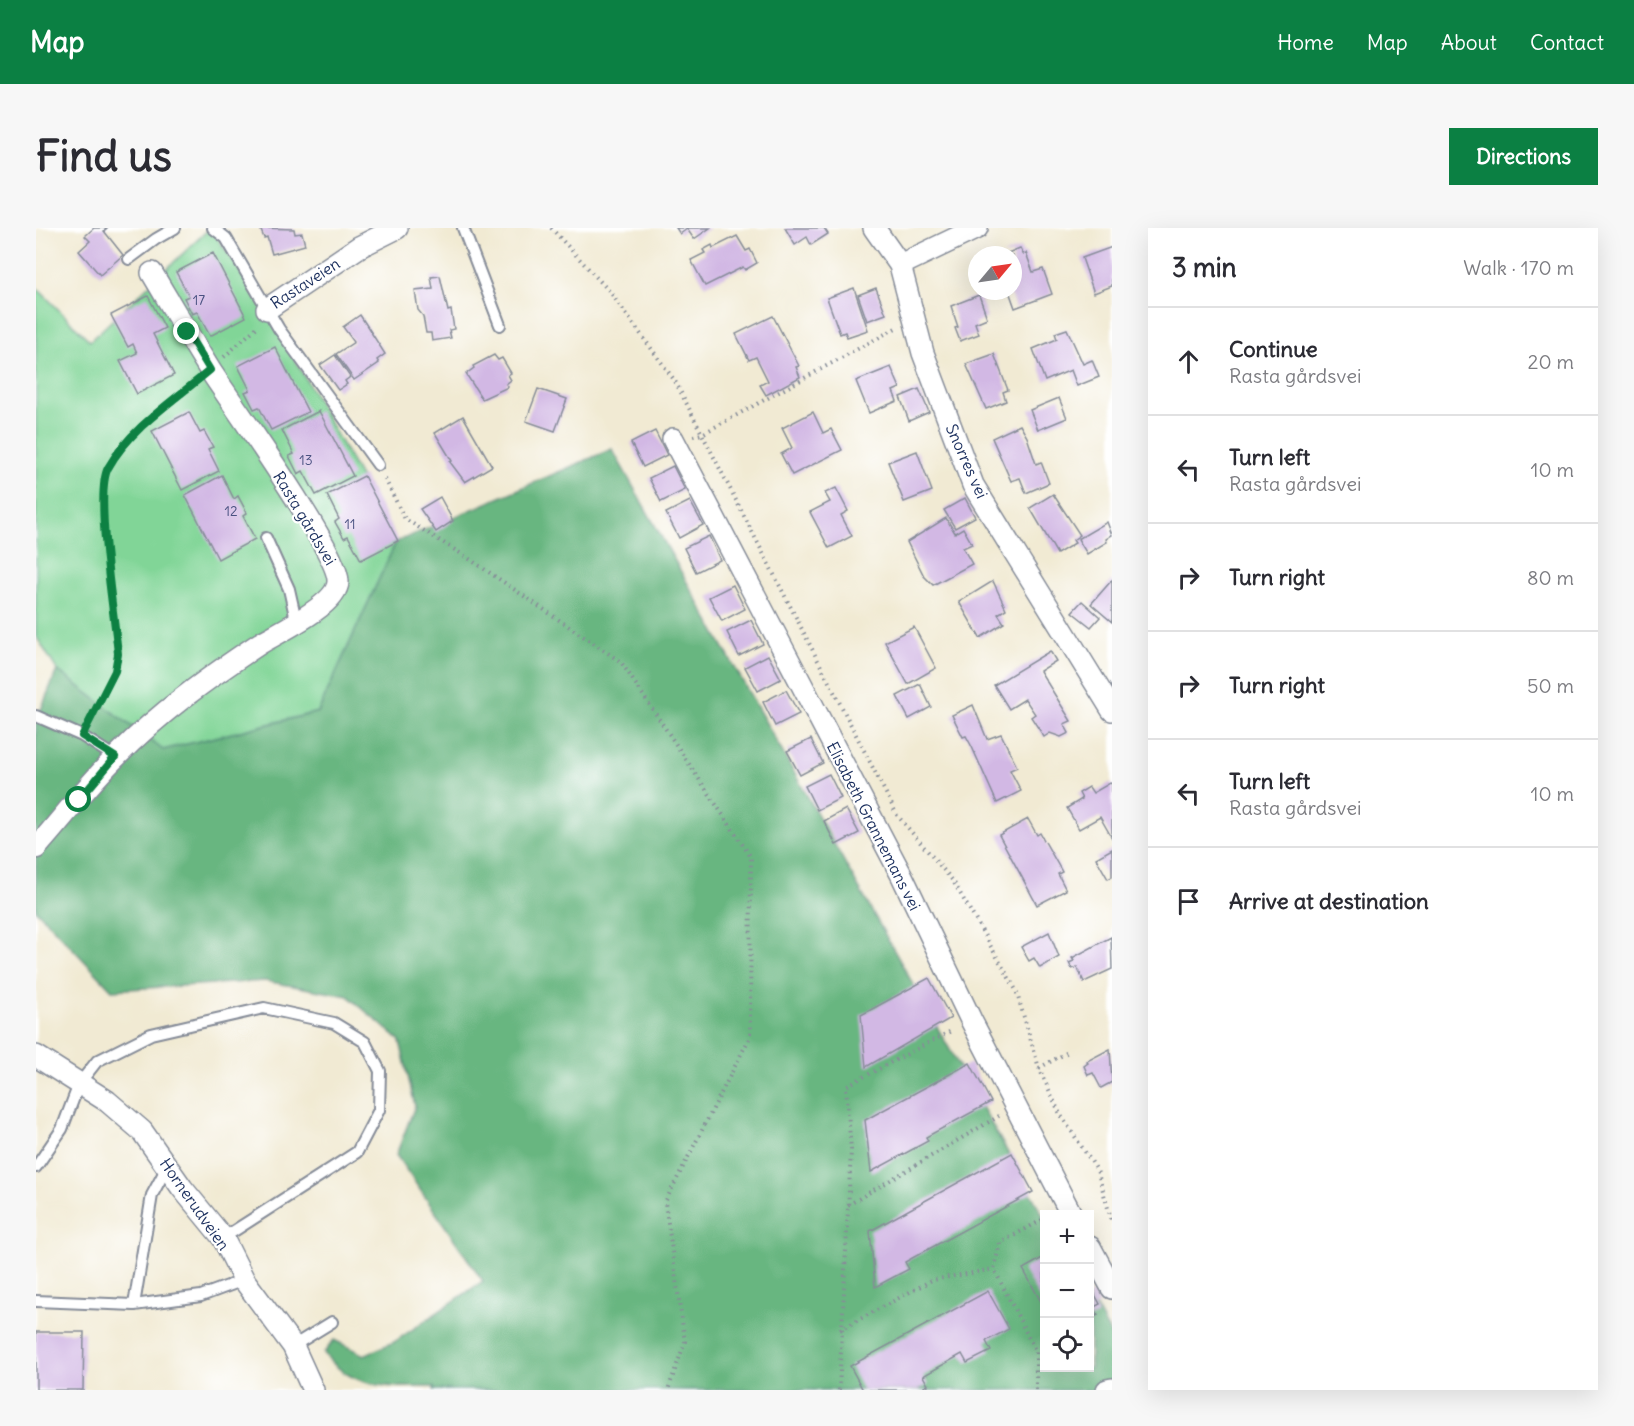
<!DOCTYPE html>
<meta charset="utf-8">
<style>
:root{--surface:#fff;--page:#f7f7f7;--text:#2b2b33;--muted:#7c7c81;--line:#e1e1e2;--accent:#0b8043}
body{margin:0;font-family:Delius,sans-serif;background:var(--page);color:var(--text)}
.controls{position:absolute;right:18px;bottom:18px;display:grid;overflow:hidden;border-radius:0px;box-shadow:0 6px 24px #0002}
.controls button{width:54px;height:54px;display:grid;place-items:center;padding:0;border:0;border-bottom:2px solid var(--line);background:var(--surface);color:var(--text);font:30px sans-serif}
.compass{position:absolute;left:932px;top:18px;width:54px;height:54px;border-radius:50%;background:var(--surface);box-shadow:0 6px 24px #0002;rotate:61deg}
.stop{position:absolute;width:18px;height:18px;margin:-14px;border:4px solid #0b8043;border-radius:50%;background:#fff}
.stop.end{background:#0b8043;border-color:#fff;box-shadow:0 2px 6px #0008}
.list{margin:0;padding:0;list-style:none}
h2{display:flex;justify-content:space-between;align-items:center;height:78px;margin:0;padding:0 24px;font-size:26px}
h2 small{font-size:20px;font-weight:400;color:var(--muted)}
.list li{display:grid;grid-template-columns:39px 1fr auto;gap:18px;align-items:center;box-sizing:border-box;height:108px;padding:0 24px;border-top:2px solid var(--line)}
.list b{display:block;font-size:22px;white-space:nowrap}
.list p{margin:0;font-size:20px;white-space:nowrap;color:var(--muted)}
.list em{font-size:20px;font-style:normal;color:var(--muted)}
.icon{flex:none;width:33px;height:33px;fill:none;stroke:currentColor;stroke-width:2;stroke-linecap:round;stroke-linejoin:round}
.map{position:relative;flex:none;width:1076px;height:1162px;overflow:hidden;border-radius:0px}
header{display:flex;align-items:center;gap:36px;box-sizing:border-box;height:84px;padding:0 30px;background:var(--accent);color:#fff}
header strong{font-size:28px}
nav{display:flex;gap:33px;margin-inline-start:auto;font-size:21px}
.intro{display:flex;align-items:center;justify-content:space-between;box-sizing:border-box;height:144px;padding:0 36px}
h1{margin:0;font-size:42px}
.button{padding:15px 27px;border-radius:0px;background:var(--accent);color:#fff;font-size:21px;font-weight:700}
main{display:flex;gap:36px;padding:0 36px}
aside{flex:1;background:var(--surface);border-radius:0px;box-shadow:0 6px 24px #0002}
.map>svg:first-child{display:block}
.green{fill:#81d597;stroke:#4e827a;stroke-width:1.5}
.forest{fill:#68b680;stroke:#42726f;stroke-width:1.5}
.building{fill:#d2b8e4}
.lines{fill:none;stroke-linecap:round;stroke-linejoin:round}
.lane-casing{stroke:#868c98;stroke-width:14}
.street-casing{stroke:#868c98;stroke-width:24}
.path{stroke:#868c98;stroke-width:4;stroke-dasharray:1.5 4.5;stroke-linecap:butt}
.lane{stroke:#fff;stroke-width:10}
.street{stroke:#fff;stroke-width:21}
.route{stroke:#0b8043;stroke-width:8}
.labels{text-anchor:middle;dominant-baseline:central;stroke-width:4.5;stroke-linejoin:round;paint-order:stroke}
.number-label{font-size:14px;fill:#495180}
.street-label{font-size:16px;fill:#1b2f5e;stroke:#fff}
</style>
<header>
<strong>Map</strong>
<nav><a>Home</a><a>Map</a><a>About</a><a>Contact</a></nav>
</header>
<div class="intro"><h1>Find us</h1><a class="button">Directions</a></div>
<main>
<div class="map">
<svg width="1076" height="1162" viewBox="0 0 1076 1162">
<rect width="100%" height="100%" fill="#fff"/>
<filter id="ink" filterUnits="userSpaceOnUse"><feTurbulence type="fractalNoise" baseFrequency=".0167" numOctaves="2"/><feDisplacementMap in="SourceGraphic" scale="12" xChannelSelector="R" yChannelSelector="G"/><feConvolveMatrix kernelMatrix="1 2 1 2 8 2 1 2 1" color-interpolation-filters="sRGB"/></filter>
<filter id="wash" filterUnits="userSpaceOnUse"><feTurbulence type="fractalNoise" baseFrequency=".008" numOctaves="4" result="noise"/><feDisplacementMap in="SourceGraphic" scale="24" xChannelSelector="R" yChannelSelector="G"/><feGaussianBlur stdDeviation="1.35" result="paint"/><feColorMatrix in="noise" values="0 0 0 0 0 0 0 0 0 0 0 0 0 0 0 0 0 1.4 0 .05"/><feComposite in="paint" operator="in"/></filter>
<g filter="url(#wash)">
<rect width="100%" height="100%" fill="#f1ead3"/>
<polygon class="green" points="174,0 231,81 360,314 282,484 127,522 21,442 0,408 0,59 54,113"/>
<path class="forest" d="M576 221 1008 989V1140H1054V1069L1076 1109V1162H398V1159C353 1159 316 1162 288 1125L298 1112 328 1127 358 1114 447 1053 360 927 379 878 364 813 312 768 229 753 76 762 0 682V494L21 442 127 522 282 484 360 314Z"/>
<g id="blocks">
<g class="building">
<polygon points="58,0 71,0 68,3 87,27 64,47 43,23 54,13 49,8"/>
<polygon points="224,0 258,1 259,6 266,5 269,17 236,26 231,9 228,10"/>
<polygon points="640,0 674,0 658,11 651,1 644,6"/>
<polygon points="749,0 788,0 792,6 775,17 771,9 759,17"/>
<polygon points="701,8 710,23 714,21 721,35 709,42 707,39 669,58 655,32 669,25 667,22 676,17 677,20"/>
<polygon points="1076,19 1076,58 1058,65 1046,30"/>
<polygon points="984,20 987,26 990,25 997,44 1007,41 1016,66 979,80 973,63 977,63 977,27 967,27"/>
<polygon points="177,25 210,89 174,108 161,84 156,86 148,70 153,68 140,44"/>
<polygon points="404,48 412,83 415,82 418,101 413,102 415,110 396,113 395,105 390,105 387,88 382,82 379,63 397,61 395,49"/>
<polygon points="818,60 832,102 811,109 809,104 804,106 791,70"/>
<polygon points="840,60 850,86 831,93 822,67"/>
<polygon points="943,67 951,90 939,95 943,106 924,113 919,100 922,99 915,78"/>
<polygon points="112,68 129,100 117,106 138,147 101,166 84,133 101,125 97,116 92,119 75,87"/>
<polygon points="324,87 349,126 341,132 343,135 318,152 300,126 318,114 307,99"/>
<polygon points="737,88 763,138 760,139 764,149 730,167 724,157 732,153 720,129 713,132 700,106"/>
<polygon points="1031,101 1047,136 1056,132 1063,149 1041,158 1035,142 1009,153 997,121 1021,111 1019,105"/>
<polygon points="239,119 272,184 235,202 223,179 218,181 209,164 214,162 202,138"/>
<polygon points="958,126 972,162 967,164 970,173 950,181 930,136"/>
<polygon points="299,127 314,149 309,153 311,156 302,162 284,137"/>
<polygon points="458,127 462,132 466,130 475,145 472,147 475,152 470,156 472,159 446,171 430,146 438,140 437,138"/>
<polygon points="855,139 864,160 857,163 861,173 833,185 820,153"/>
<polygon points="502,161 531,171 519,203 490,193"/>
<polygon points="883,161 893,184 873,193 864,169"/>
<polygon points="1023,170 1031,190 1002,202 994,182"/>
<polygon points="283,183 317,248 280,267 267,243 262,246 253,228 258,226 246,202"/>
<polygon points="153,184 164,205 168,203 177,219 172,221 183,243 146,262 116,203"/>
<polygon points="777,184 787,205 795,201 806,222 756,247 745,226 756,220 746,200"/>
<polygon points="427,188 456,238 429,254 414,234 416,233 399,205"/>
<polygon points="984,197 991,209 1000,236 1005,234 1013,255 990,265 984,250 975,253 956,210"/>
<polygon points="619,203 631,227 607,239 595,215"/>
<polygon points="881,223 896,263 868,274 852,234"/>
<polygon points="637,238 649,262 625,274 613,250"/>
<polygon points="186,247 198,271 202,268 211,285 207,288 219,311 182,331 149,267"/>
<polygon points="328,248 362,313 325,332 312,308 308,310 299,294 303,291 291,267"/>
<polygon points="800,260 812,283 805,287 816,308 793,320 774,284 794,274 789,265"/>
<polygon points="1017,266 1044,307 1037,312 1039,315 1021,326 994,280"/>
<polygon points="404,269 417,293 400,304 384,281"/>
<polygon points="929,270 939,289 919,300 908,282"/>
<polygon points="654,273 667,297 643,310 630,285"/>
<polygon points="910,290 919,305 927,300 936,316 927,320 936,336 897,357 888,348 871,314"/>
<polygon points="1071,294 1076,307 1070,311 1071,314 1051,326 1042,311"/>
<polygon points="673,308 684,332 660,344 648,320"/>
<polygon points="1076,352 1076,394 1055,376"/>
<polygon points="957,353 970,381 962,386 968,395 944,410 923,374"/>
<polygon points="697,357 709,381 686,393 673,369"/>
<polygon points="1046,373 1064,389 1055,399 1036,384"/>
<polygon points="715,392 727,416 703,428 691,404"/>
<polygon points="878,399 900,440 872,456 849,414"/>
<polygon points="1014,423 1020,433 1004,443 1035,493 1028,496 1033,505 1025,509 1014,505 1008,509 995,489 999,486 989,471 973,481 958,457"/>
<polygon points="732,427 745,451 722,463 709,439"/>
<polygon points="884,456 895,479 873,491 861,468"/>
<polygon points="750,462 763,486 739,498 727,474"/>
<polygon points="937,477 951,511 965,506 981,539 974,542 985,563 961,575 936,519 930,508 927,509 916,487"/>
<polygon points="775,511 787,535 764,547 751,523"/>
<polygon points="793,546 805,570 781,582 769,558"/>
<polygon points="1074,555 1076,556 1076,610 1064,589 1043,601 1031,580 1046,571 1043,565 1053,559 1057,565"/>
<polygon points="810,581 823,605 800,617 788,593"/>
<polygon points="992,591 1001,607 1004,605 1026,644 1022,646 1030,662 1001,677 963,607"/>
<polygon points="1076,621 1076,649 1072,651 1060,630"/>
<polygon points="1013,704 1023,729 1004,740 998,730 993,733 985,719"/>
<polygon points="1075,709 1076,741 1048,754 1041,739 1036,741 1033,735 1038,733 1036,730"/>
<polygon points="893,750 915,790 830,839 825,787"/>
<polygon points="1074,821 1076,854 1065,860 1057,845 1052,847 1048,838 1052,835 1051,833"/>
<polygon points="934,835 955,874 890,909 892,913 835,944 829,892"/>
<polygon points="976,925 997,964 869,1034 873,1041 839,1059 834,1003"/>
<polygon points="1008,1029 1008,1079 987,1041"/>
<polygon points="952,1063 973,1101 950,1113 955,1123 931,1135 926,1126 887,1148 892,1157 882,1162 827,1162 814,1138"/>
<polygon points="1058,1065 1064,1076 1058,1079 1062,1087 1054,1091 1054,1067"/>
<polygon points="0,1104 48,1104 47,1162 0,1162"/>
</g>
</g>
</g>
<g filter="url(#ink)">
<use href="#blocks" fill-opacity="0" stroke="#868c98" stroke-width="1.5"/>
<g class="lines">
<defs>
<g id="lane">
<polyline points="177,0 190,10 243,101 342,237"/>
<polyline points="427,0 464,97"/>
<polyline points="93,31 120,11 139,0"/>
<polyline points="230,310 253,361 260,392"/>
<polyline points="0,488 46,508 79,529"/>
<polyline points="0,939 26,901 43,856 61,833 115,806 228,780 298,795 329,814 344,843 343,882 321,924 187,1010"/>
<polyline points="0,1073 98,1077 165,1068 208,1052"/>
<polyline points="98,1077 116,967 131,939"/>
<polyline points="257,1118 296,1094"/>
</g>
<g id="street">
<polyline points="838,0 864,37 887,125 937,257 1076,482"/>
<polyline points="864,37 941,0"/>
<polyline points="231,81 323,19 361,0"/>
<polyline points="637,211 866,648 935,792 1035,986"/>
<path d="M0 620C27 590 52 556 81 528 124 484 172 450 223 416 243 404 301 377 302 354 304 325 196 176 174 142 154 110 135 77 116 45"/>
<polyline points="0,828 71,873 106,903 146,960 187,1010 208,1052 257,1118 277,1162"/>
<polyline points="1054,1019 1076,1060"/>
<polyline points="1071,1162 1076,1161"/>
</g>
</defs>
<use href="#lane" class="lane-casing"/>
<use href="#street" class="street-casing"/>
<g class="path">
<polyline points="515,0 574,64 639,153 861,587 917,653 980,762 1003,840 1024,886 1061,942 1076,994"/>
<polyline points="188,129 222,98"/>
<polyline points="657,208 666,206 860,100"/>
<polyline points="349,251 369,291 432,330 585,434 715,629 714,809 629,974 649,1114 632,1162"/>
<path d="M53 494 79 443 82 426C79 390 58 265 73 239 92 205 128 181 158 156"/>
<polyline points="1003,840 1032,824"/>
<polyline points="812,977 963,888"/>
<polyline points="804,1102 896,1052 958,1041"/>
<polyline points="803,1162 815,922 810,858 917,802"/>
<polyline points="1000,1162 1000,1124 958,1041 964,1015 1008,991"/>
</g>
<use href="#lane" class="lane"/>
<use href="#street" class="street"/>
</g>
</g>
<g class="lines" filter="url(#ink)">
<path class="route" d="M43 572 79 529 46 508 79 443 82 426C79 390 58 266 72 240 95 199 140 171 174 142L151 104"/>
</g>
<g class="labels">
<g class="number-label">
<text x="163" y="72">17</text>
<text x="270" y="232">13</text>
<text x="195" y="283">12</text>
<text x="314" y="296">11</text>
</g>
<g class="street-label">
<text transform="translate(269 55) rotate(-33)">Rastaveien</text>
<text transform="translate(931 233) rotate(66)">Snorres vei</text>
<text transform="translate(269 290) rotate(59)">Rasta gårdsvei</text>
<text transform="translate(838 598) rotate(63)">Elisabeth Grannemans vei</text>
<text transform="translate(159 976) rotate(55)">Hornerudveien</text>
</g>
</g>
</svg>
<div class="controls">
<button>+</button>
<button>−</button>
<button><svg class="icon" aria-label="locate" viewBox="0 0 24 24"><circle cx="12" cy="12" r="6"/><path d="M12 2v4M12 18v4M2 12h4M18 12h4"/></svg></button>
</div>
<svg class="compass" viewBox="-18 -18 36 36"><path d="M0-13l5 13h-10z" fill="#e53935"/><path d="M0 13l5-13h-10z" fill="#7c7c81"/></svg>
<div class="stop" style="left:43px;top:572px"></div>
<div class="stop end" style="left:151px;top:104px"></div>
</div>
<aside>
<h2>3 min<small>Walk · 170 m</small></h2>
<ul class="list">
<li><svg class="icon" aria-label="ahead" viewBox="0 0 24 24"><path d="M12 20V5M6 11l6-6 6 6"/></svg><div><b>Continue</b><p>Rasta gårdsvei</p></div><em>20 m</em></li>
<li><svg class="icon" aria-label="left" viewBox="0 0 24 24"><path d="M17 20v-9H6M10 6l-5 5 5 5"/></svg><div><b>Turn left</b><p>Rasta gårdsvei</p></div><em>10 m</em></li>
<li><svg class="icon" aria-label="right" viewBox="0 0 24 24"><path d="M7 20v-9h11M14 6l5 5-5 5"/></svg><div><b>Turn right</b></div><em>80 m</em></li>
<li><svg class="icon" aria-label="right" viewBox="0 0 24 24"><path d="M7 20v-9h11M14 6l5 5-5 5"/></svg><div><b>Turn right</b></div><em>50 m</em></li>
<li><svg class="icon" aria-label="left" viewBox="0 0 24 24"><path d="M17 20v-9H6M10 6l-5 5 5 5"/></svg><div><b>Turn left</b><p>Rasta gårdsvei</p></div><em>10 m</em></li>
<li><svg class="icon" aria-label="arrive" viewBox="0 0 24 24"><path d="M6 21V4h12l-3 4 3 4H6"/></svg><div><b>Arrive at destination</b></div></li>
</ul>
</aside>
</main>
